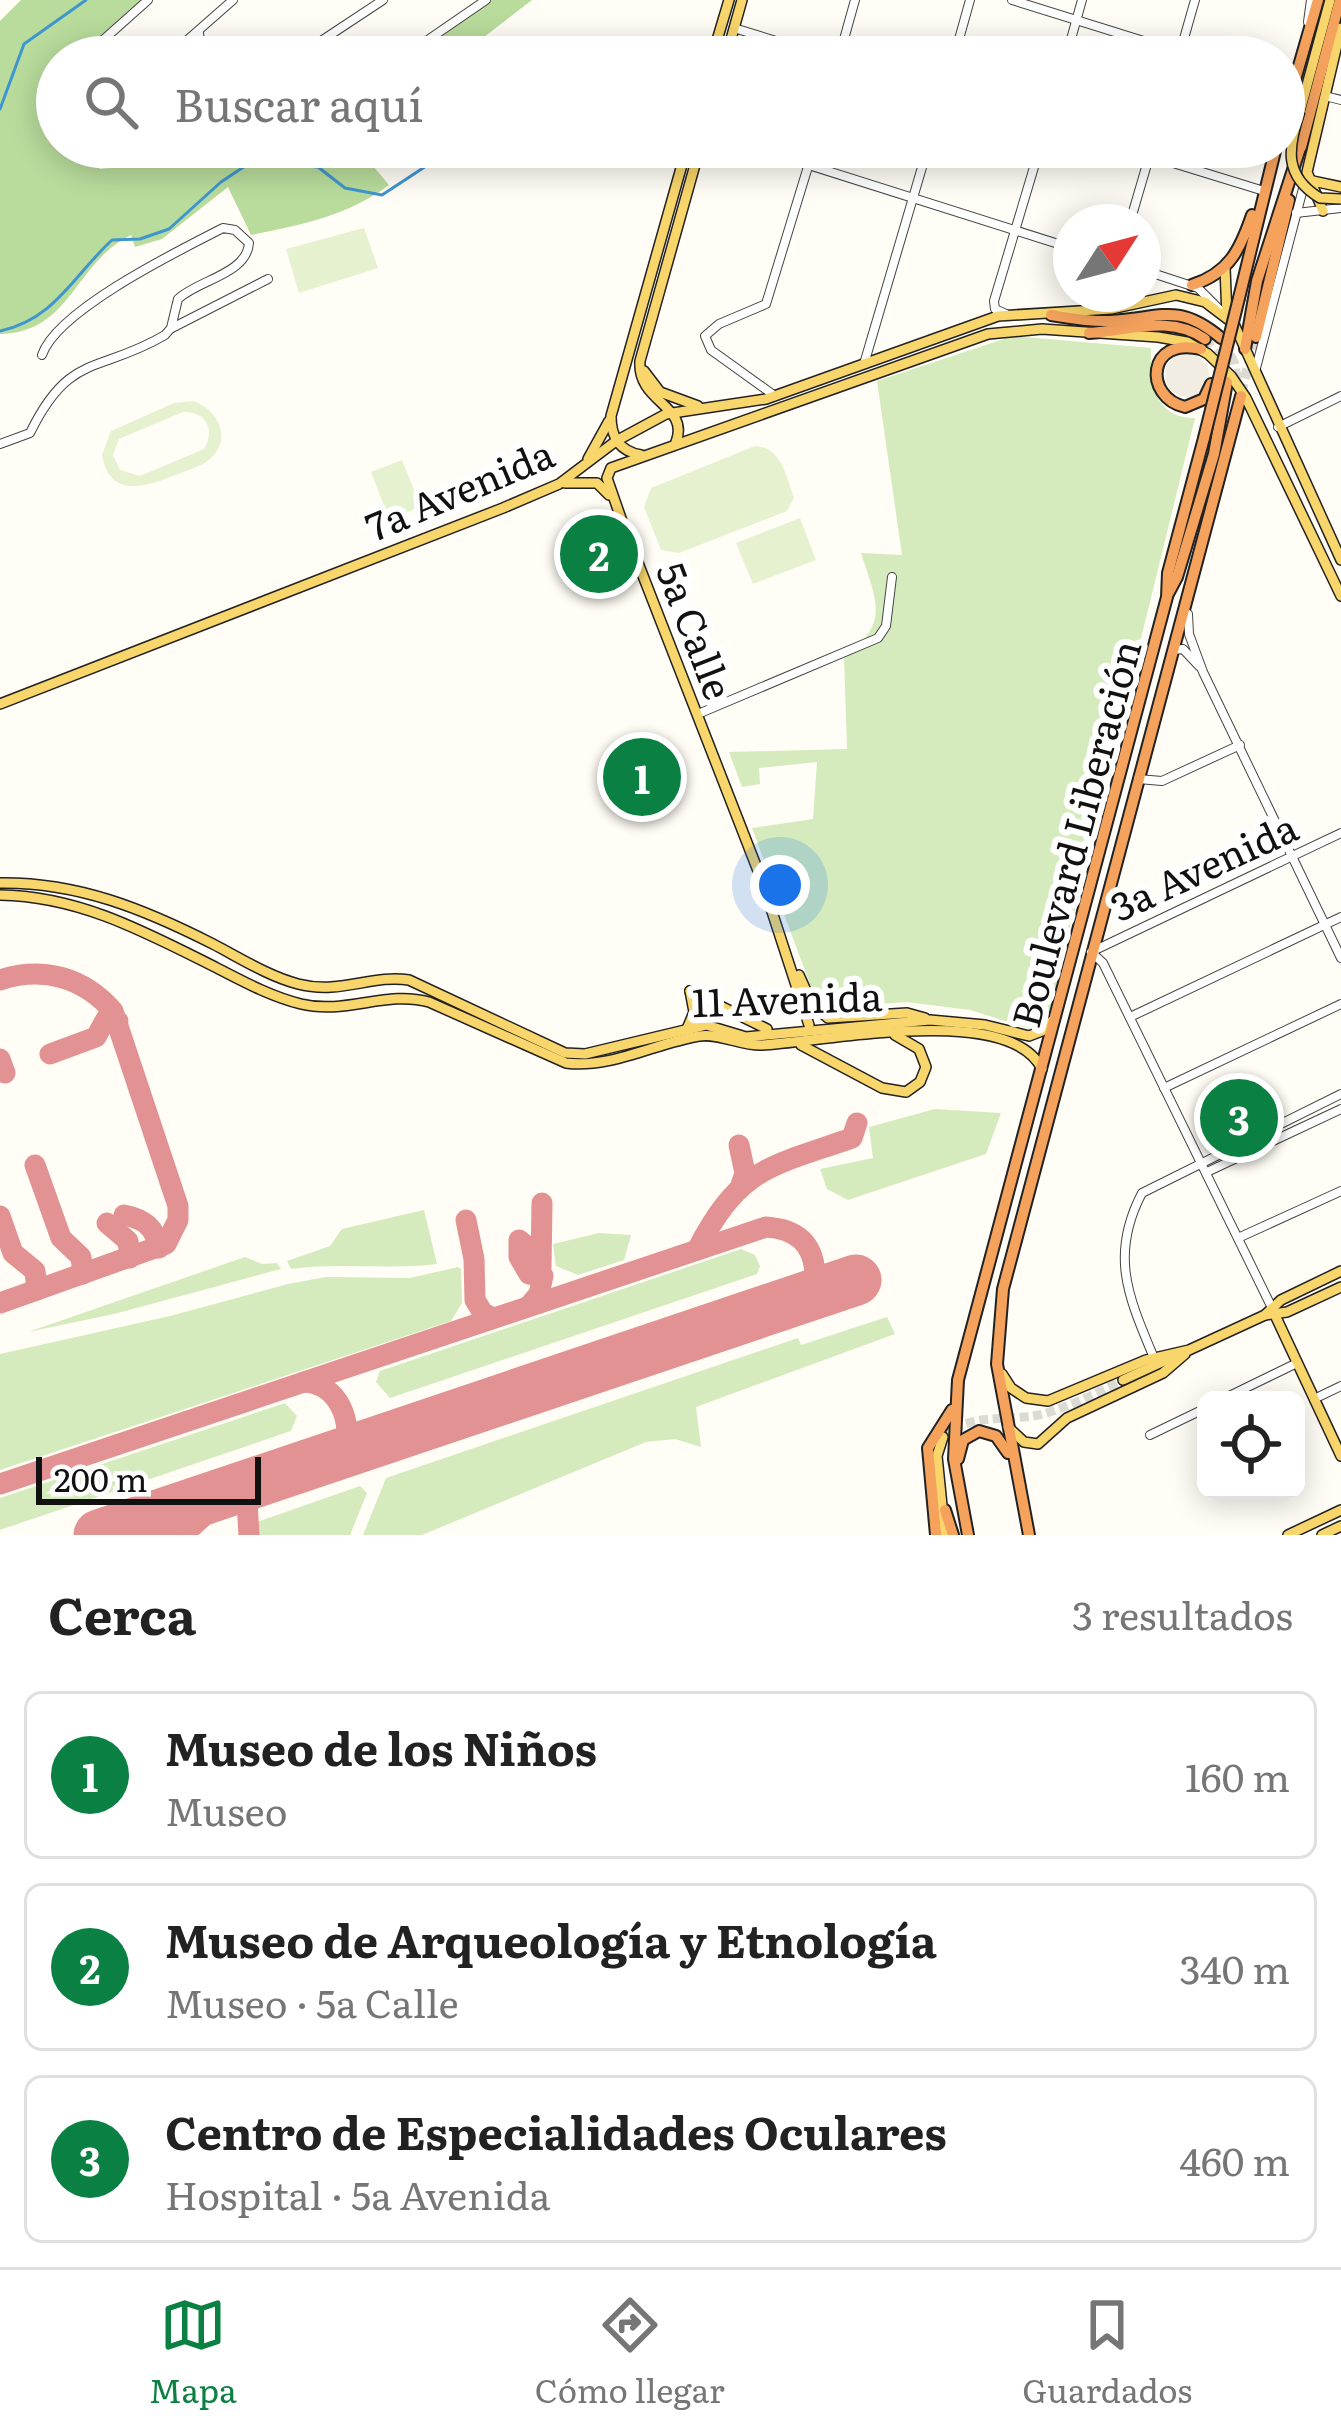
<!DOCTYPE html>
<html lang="es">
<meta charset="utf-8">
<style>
:root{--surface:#fff;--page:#f2f2f2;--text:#222;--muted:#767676;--line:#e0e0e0;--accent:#0b8043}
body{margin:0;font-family:Literata,serif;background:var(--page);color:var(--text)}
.controls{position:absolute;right:36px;bottom:36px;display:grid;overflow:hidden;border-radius:18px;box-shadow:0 6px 30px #0003}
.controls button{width:108px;height:108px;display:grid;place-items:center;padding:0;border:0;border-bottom:3px solid var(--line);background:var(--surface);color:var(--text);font:60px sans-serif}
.compass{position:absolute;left:1053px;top:204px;width:108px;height:108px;border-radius:50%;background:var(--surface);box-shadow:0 6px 30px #0003;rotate:54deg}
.scale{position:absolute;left:36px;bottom:30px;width:225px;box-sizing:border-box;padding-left:12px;border:6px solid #111;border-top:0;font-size:33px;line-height:42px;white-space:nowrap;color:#111;-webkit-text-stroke:9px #fff;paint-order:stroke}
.you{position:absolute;left:780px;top:885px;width:42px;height:42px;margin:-30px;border:9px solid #fff;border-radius:50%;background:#1a73e8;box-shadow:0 0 0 18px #1a73e833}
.badge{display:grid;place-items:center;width:78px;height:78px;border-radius:50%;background:var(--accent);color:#fff;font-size:39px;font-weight:700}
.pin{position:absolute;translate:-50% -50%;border:6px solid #fff;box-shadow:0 3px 12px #0006}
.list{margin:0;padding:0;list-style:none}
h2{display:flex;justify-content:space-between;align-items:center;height:156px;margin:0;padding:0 48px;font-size:51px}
h2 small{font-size:39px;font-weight:400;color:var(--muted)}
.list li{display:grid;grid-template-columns:78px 1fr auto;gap:36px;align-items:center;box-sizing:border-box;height:168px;margin:0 24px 24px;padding:0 24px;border:3px solid var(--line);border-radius:18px}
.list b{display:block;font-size:45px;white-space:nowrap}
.list p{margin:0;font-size:39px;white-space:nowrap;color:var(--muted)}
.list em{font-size:39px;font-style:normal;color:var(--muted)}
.icon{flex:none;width:66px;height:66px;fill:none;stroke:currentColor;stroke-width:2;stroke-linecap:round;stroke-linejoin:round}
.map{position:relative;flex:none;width:1341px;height:1535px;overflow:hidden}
.search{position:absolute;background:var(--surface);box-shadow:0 6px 30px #0003;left:36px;right:36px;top:36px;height:132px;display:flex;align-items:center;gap:30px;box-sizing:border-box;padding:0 42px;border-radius:66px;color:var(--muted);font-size:45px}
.sheet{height:732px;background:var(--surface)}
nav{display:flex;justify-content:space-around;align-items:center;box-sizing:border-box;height:168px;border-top:3px solid var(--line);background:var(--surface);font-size:33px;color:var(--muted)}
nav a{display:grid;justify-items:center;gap:6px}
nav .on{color:var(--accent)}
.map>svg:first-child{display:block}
.green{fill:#d5ebbd}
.forest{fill:#b9dc9c}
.pitch{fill:#e6f2cf;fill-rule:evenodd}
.plaza{fill:#f1ede2}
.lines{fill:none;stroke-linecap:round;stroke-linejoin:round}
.stream{stroke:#3f96cf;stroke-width:3}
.taxiway{stroke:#e29292;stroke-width:21}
.runway{stroke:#e29292;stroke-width:51}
.major-tunnel{stroke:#dbdad3;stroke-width:9;stroke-dasharray:9 4.5;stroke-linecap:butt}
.highway-tunnel{stroke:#dbdad3;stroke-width:10;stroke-dasharray:10 5;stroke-linecap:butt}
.minor-casing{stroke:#444;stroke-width:10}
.major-casing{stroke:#222;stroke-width:12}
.highway-casing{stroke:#222;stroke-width:14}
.minor{stroke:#fff;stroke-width:8}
.major{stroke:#f9d66b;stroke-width:9}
.highway{stroke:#f5a25d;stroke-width:10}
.major-bridge-casing{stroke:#222;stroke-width:12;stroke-linecap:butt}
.highway-bridge-casing{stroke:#222;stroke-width:14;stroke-linecap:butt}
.major-bridge{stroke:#f9d66b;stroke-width:9}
.highway-bridge{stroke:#f5a25d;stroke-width:10}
.labels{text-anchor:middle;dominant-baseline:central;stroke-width:12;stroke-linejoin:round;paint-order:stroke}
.street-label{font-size:39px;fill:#111;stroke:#fff}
</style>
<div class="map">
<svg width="1341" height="1535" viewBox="0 0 1341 1535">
<rect width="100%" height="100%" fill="#fffdf5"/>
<g class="green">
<path d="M1013 336 1151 348C1150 381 1153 418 1195 418L1053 998 1045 1021 1031 1029 970 1010 906 1002 844 1007 834 992H813L752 828 813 819 817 762 759 768 760 784 742 787 729 752 847 749 844 656C891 624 876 600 861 553L902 555 877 381Z"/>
<polygon points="935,1109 1001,1113 986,1154 848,1200 827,1189 820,1169 873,1158 869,1127"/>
<path d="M424 1210 437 1264C388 1270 340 1262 291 1269L287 1261 330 1246 342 1229Z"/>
<polygon points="599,1233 631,1235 624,1260 578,1275 556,1266 553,1244"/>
<polygon points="741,1249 755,1255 760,1266 757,1274 390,1398 376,1382 380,1371"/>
<polygon points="245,1257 262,1264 277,1263 281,1269 114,1314 28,1332"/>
<polygon points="458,1267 461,1269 462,1303 451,1321 0,1470 0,1354 170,1316 288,1284 326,1277 410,1278"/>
<polygon points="887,1317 895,1334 696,1407 701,1447 675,1439 646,1442 422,1535 363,1535 386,1478 798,1338 801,1345"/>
<polygon points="285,1403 297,1416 291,1431 0,1530 0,1498"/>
<polygon points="360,1486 367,1493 350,1535 258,1535 257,1522"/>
</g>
<g class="forest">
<path d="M21 0H141L76 57H57L53 116 57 147H69L100 169 138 165 172 147H357L389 185C347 216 301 225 251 235L228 187 162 239 135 247 131 235C73 264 72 332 0 334V21Z"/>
<polygon points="491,0 532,0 458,57 408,57"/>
</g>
<g class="pitch">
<polygon points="364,228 378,268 299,293 286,249"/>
<path d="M193 401C218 409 233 439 210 459 201 467 187 470 176 475 145 487 110 499 102 455L111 431 174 403ZM183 412C206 411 216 430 204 449L140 476 120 470 113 455 119 439Z"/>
<path d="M755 446C782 447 786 477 794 498L787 511 679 553 661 550 644 507 651 488Z"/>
<polygon points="402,460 421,507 389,519 371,472"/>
<polygon points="800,518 816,560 753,584 736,543"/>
</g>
<circle class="plaza" cx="1187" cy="375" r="22"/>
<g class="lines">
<g class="stream">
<polyline points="0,109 24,44 86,0"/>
<path d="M0 331C55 319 73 276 112 240L140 239 169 229 221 182 251 162 318 167 345 188 382 195 455 147"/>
</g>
<g class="taxiway">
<path d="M0 980C43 966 83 977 113 1011L178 1206V1220L166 1244 0 1303"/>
<polyline points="50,1054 96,1037 106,1019 118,1021"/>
<polyline points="0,1059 5,1073"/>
<polyline points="739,1145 745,1173 741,1185"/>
<polyline points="35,1165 61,1238 81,1257 83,1274"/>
<path d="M124 1215C144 1219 155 1227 159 1248"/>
<polyline points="0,1216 13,1253 35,1271 37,1290"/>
<polyline points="466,1220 474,1259 475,1300 483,1313 493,1318"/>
<polyline points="107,1223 128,1241 130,1258"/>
<path d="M697 1250C740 1167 769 1167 852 1138L857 1123"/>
<polyline points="541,1267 542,1203"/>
<polyline points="529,1306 539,1294 543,1276 529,1274 519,1257 519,1240 535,1253 540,1262"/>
<path d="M304 1382C338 1383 355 1423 343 1453"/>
<path d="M0 1484 766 1227C796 1229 813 1243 815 1273L803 1298"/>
<polyline points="246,1485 249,1535"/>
<polyline points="183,1535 232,1490"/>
</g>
<polyline class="runway" points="99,1535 856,1280"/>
<path class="major-tunnel" d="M943 1437C968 1412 1011 1422 1043 1414 1071 1406 1097 1393 1123 1380"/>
<g class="highway-tunnel">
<polyline points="1205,339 1224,366"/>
<polyline points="1223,342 1234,363 1238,386"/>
<polyline points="1241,393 1256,337"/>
</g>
<defs>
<g id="minor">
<polyline points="1012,0 1195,57"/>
<polyline points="1308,22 1311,0"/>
<polyline points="734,28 828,57"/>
<polyline points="199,33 201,50 208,57"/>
<polyline points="1179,56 1195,0"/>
<polyline points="84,57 148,0"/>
<polyline points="168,57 233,0"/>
<polyline points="237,57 315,45 383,0"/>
<polyline points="403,57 486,0"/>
<polyline points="839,57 855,0"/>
<polyline points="954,57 970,0"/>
<polyline points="1066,57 1082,0"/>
<polyline points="1325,96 1341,100"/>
<path d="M75 147C103 174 137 162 167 147"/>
<polyline points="752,147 1071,248"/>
<polyline points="1121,147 1264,191"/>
<polyline points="1296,213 1341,208"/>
<polyline points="1130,222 1152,147"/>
<polyline points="1143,270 1198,288 1220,310"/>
<polyline points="1109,297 1110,294"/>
<polyline points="1006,314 995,309 994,301 1040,147"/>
<polyline points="172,328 268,279"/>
<polyline points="864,364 928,147"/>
<polyline points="1256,368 1304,185"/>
<polyline points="775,396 711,350 705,336 719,324 766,304 814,147"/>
<polyline points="1278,427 1341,396"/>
<path d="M0 444 30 433C70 351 99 374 165 335L171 328 178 299C198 280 247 274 249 243L235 230 223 228C180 250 57 310 42 355"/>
<polyline points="1188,614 1189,634 1203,672 1341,958"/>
<polyline points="1174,650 1183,649 1199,666"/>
<polyline points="698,714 878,638 886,626 892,577"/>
<polyline points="1138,779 1162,781 1240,745"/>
<polyline points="1130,1017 1341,917"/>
<polyline points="1164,1088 1341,1004"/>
<polyline points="1207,1172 1341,1109"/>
<polyline points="1238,1238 1341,1191"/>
<polyline points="1272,1308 1103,963 1091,952 1341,833"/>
<path d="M1154 1358C1129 1298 1109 1256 1142 1193L1341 1094"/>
<polyline points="1314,1399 1341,1386"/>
<polyline points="1221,1400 1297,1363"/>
<polyline points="1150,1435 1206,1408"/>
</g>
<g id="major">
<polyline points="712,57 729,0"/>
<polyline points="726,57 742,0"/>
<polyline points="1300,111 1330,0"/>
<polyline points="1313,181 1341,187"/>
<polyline points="1323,211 1307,172 1341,28"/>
<polyline points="1225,268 1227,316"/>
<polyline points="644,371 660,392 698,406"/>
<path d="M676 442C690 405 637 403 640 361L700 147"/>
<path d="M641 455C619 451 611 437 611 416L687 147"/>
<polyline points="588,459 609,421"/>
<polyline points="565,483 597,483 609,495"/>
<polyline points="0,704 503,508 559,484 616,441 666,414 766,399 998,316 1111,309 1176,295 1205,302 1234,324 1341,560"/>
<path d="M0 883C78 882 144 909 213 944 240 958 268 976 298 984 341 995 372 974 409 980L565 1053 585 1054 706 1025 746 1037 930 1020 985 1025 1029 1036 1042 1031 1052 1021"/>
<path d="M0 895C80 896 147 933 217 968 244 982 272 997 301 1004 346 1015 386 990 429 1002L566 1063C610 1069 656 1043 699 1036 720 1033 741 1046 762 1045 825 1042 1009 1002 1042 1069"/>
<polyline points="799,975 812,1004 828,1018 907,1013 925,1018"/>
<polyline points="690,991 767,1029"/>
<polyline points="809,1025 762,881 624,527 607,478 611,468 988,334 1042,329 1158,337 1187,342 1208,354 1231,376 1246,398 1341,596"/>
<polyline points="687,1029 694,1012 690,991"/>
<polyline points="801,1045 882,1088 906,1092 920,1082 926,1067 919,1049 895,1035"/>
<polyline points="1274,1313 1341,1456"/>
<polyline points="1265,1315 1281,1300 1341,1271"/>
<polyline points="1002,1374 1011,1388 1026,1398 1048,1401 1146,1360 1189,1350 1265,1315 1287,1312 1341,1287"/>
<polyline points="1123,1380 1173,1357"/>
<polyline points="1008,1427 1024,1442 1038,1444 1067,1418 1163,1373 1185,1354"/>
<polyline points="943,1437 937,1456 945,1535"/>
<polyline points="1288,1535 1341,1510"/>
<polyline points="1322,1535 1341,1526"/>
</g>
<g id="highway">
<polyline points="1284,118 1318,0"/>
<polyline points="1301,147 1340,0"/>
<path d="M1192 285C1229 273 1240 250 1252 215"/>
<polyline points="1239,298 1276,147"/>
<path d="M1051 315C1070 318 1090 322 1110 321 1159 319 1177 301 1221 338"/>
<path d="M1089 333C1129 331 1170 314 1205 339"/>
<polyline points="1256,337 1289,200"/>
<path d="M1201 349C1147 336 1143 397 1185 407L1204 399 1211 384"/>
<polyline points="1245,349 1257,281 1302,142"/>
<polyline points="1168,594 1177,577 1214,454 1227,382"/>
<polyline points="958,1459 963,1440 979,1431 996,1436 1008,1453"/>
<polyline points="945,1510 953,1535"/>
<polyline points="936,1535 928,1448 952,1410"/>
<polyline points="968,1535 954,1459 958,1380 1167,597 1168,573 1204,438"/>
<polyline points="1029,1535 997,1364 1003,1289 1241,396"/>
</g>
</defs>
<use href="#minor" class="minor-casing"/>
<use href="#major" class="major-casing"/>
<use href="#highway" class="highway-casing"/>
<use href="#minor" class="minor"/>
<use href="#major" class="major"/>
<use href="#highway" class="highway"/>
<defs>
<path id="major-bridge" d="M1300 111C1288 147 1283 176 1320 198L1341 199"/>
<polyline id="highway-bridge" points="1204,438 1239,298"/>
</defs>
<use href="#major-bridge" class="major-bridge-casing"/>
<use href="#highway-bridge" class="highway-bridge-casing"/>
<use href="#major-bridge" class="major-bridge"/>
<use href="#highway-bridge" class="highway-bridge"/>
</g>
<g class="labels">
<g class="street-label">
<text transform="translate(459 488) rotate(-23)">7a Avenida</text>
<text transform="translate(697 630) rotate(69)">5a Calle</text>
<text transform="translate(1074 833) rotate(-75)">Boulevard Liberación</text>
<text transform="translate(1203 865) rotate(-25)">3a Avenida</text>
<text transform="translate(787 997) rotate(-2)">11 Avenida</text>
</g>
</g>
</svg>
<div class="controls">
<button><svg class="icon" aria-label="locate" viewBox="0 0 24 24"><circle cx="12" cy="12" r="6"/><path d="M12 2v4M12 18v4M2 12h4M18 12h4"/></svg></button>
</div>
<svg class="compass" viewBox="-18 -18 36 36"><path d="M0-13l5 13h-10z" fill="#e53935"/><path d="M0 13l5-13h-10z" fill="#767676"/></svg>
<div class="scale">200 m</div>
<div class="you"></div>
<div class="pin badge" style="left:642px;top:777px">1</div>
<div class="pin badge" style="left:599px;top:554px">2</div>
<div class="pin badge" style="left:1239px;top:1118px">3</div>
<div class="search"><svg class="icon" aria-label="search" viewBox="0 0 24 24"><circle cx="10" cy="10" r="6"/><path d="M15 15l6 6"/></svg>Buscar aquí</div>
</div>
<section class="sheet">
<h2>Cerca<small>3 resultados</small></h2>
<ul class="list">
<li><span class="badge">1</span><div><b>Museo de los Niños</b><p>Museo</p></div><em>160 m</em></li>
<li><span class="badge">2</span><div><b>Museo de Arqueología y Etnología</b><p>Museo · 5a Calle</p></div><em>340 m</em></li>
<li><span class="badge">3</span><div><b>Centro de Especialidades Oculares</b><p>Hospital · 5a Avenida</p></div><em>460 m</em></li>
</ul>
</section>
<nav>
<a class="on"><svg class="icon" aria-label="map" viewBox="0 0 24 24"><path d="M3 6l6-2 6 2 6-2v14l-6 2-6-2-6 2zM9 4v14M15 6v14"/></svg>Mapa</a>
<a><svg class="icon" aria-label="directions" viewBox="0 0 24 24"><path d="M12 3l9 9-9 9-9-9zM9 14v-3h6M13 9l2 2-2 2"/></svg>Cómo llegar</a>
<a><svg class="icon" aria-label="saved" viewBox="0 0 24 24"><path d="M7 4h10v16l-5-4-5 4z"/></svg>Guardados</a>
</nav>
